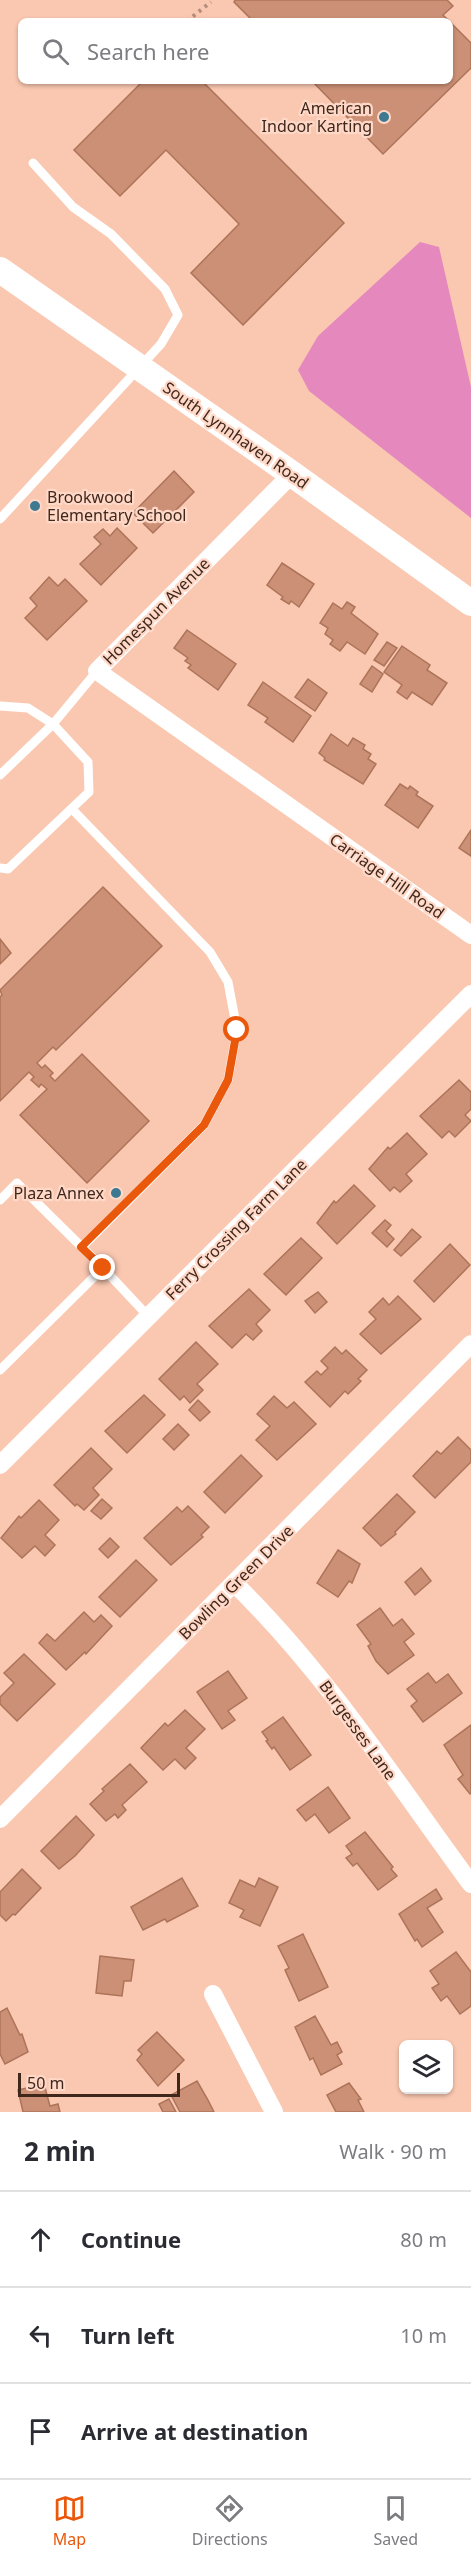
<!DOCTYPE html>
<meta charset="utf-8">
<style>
:root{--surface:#fff;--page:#f7f7f7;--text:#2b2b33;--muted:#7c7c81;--line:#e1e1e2;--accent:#ea580c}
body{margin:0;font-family:"Noto Sans",sans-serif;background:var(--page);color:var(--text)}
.controls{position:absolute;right:18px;bottom:18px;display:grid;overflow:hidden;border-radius:9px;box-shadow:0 2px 4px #0004}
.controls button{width:54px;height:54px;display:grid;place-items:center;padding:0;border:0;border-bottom:2px solid var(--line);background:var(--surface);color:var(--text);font:30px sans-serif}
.scale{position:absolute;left:18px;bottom:15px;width:162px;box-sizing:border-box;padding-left:6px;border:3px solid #3f271c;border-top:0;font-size:16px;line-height:21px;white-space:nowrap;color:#3f271c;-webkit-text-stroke:4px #ffd8c7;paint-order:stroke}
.stop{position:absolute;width:18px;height:18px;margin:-14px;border:4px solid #ea580c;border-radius:50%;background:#fff}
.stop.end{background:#ea580c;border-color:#fff;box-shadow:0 2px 6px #0008}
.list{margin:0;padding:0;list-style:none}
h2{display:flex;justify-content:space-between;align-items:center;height:78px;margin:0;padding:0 24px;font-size:26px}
h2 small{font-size:20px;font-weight:400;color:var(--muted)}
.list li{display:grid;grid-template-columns:39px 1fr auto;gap:18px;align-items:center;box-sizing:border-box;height:96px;padding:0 24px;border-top:2px solid var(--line)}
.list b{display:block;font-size:22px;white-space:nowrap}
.list em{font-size:20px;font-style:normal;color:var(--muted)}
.icon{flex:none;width:33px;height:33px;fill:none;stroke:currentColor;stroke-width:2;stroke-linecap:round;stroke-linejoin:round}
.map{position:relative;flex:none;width:471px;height:2112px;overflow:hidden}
.search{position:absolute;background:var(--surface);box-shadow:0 2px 4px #0004;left:18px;right:18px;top:18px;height:66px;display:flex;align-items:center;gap:15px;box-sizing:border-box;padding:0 21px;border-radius:9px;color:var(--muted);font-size:22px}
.sheet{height:366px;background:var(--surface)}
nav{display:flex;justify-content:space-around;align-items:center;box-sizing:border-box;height:84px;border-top:2px solid var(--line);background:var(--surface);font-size:16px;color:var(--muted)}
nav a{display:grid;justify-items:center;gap:3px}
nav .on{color:var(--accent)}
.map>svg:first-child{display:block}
.water{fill:#e588bd}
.building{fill:#cb9075;stroke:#ad745a;stroke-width:1.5}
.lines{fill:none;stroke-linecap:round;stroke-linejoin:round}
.path{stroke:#b58d7a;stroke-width:4;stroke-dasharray:3 4.5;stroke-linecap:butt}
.lane{stroke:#fff;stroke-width:9}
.street{stroke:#fff;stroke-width:18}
.secondary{stroke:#fff;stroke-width:26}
.route{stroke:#ea580c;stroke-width:8}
.poi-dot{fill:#3d7990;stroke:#ffd8c7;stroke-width:2}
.labels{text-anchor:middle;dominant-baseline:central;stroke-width:4.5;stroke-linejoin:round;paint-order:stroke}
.poi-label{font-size:16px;fill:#3f271c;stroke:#ffd8c7;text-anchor:end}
.street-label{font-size:16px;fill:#3f271c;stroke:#ffd8c7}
</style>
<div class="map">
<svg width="471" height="2112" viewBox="0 0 471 2112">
<rect width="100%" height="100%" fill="#fac8b1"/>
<polygon class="water" points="420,242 439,247 471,387 471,518 309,391 298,370 318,336"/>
<g class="building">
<polygon points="235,0 447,0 453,6 443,15 449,21 253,21 234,2"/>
<polygon points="450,22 471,43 471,68 383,154 312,81 450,81"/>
<polygon points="143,81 202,81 344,223 243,325 191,273 239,224 166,150 120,196 74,150"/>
<polygon points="174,471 194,492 153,533 133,513"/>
<polygon points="117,528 137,548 101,585 80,564 101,544 94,537 103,529 110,536"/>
<polygon points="282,563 314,584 299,607 291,601 289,604 281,599 283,597 267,585"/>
<polygon points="49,577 58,586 65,579 87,601 47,640 25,618 37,606 30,598"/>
<polygon points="347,602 355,607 351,613 378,634 365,654 347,642 340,651 330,644 333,640 325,634 328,628 320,623 333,603 342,609"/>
<polygon points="187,630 236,664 218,690 188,668 191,665 185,661 188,658 174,648"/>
<polygon points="387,642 397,648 384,666 374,660"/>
<polygon points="402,646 430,665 427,670 447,683 432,705 412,692 407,699 397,692 402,685 384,672"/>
<polygon points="372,666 383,674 372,692 360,684"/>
<polygon points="308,679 327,693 315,711 295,697"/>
<polygon points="263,682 311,716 293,742 265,722 268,718 248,705"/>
<polygon points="331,734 348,746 353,738 365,745 363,749 371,754 368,759 376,764 363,784 324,760 325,758 319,753"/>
<polygon points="400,784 408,789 410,786 418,792 416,795 433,806 418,828 385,805"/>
<polygon points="471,830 471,856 459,848"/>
<polygon points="103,887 162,946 56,1050 53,1047 37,1063 42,1068 45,1065 53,1073 50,1076 55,1081 82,1054 149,1121 87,1183 20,1115 47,1089 41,1084 39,1087 31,1080 34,1077 29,1072 0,1101 0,997 2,995 0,990"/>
<polygon points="0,939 11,953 0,964"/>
<polygon points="459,1080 471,1092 471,1109 465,1115 471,1121 455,1137 449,1131 442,1138 420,1116"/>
<polygon points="407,1133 427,1154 406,1174 412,1181 400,1192 394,1187 390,1191 369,1169 388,1147 390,1149"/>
<polygon points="354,1185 375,1206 337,1244 317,1223 334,1201 336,1203"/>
<polygon points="385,1220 391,1225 386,1231 394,1239 387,1247 372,1233"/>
<polygon points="412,1229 421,1237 401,1256 394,1250"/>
<polygon points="301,1238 322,1258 286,1295 264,1274"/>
<polygon points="450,1244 470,1265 434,1302 414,1281"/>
<polygon points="249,1289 270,1310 256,1324 262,1331 253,1340 246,1334 232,1348 209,1326"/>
<polygon points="318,1292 327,1302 315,1313 305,1301"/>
<polygon points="398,1296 421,1319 381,1354 360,1334 376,1319 369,1312 383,1298 389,1305"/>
<polygon points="196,1342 218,1364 197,1384 203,1390 190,1403 184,1396 180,1400 159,1379"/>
<polygon points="335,1347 342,1354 346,1350 367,1370 358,1379 361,1381 348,1394 345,1391 330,1407 305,1382 317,1371 321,1375 328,1368 321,1361"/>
<polygon points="144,1395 165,1415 127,1453 105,1431"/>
<polygon points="274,1396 287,1408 294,1402 316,1424 277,1460 256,1440 270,1426 257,1414"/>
<polygon points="198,1400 210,1412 200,1421 189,1410"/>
<polygon points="178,1424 189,1435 174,1450 163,1439"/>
<polygon points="458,1437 471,1450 471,1462 435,1498 413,1476 437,1451 441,1454"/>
<polygon points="91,1448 112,1469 93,1488 99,1495 84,1510 77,1504 75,1506 54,1485"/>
<polygon points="241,1455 262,1476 225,1513 204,1492"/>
<polygon points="397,1494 415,1512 395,1532 396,1534 381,1546 363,1528"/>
<polygon points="102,1499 112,1508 101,1519 91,1511"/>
<polygon points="39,1500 59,1520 45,1535 55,1545 45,1556 35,1546 22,1558 1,1538 19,1516 21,1518"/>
<polygon points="188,1506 209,1527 201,1535 203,1537 171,1565 144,1538 177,1507 182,1512"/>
<polygon points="110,1538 119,1547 108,1558 99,1549"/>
<polygon points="338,1550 360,1564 352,1583 349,1581 338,1597 317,1583"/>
<polygon points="136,1560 157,1580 120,1617 99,1597"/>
<polygon points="421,1568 431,1581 415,1595 405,1582"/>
<polygon points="380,1608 393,1626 402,1619 414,1634 404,1642 414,1655 388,1674 376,1661 368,1646 371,1644 357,1625"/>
<polygon points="84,1612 94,1622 101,1615 112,1626 86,1654 85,1652 66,1670 39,1643 47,1634 55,1641"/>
<polygon points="24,1654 55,1684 17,1721 0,1704 0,1697 14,1683 4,1673"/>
<polygon points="228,1671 247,1698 228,1711 235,1720 222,1729 197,1692"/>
<polygon points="428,1673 436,1683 448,1674 462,1693 423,1722 411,1706 417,1701 407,1689"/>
<polygon points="185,1710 205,1729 186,1748 196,1758 185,1769 175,1759 163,1770 141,1748 165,1723 168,1726"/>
<polygon points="283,1717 311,1755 290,1770 274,1747 272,1749 266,1741 268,1740 262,1732"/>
<polygon points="471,1725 471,1793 470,1794 458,1779 463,1775 444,1745"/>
<polygon points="130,1764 147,1782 122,1805 126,1810 118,1818 115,1814 106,1821 90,1804 104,1791 102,1789"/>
<polygon points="328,1787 350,1818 329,1833 315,1814 306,1821 297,1810"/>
<polygon points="76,1816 94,1835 75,1856 59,1869 41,1851"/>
<polygon points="365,1832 393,1867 391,1869 397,1876 378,1890 357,1863 353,1866 346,1858 352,1854 346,1846"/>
<polygon points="22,1869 41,1888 15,1915 13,1914 6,1921 0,1915 0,1892"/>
<polygon points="182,1878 198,1906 167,1922 165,1919 143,1930 131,1907"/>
<polygon points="259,1878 278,1887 260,1926 240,1917 244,1910 229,1903 240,1880 255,1887"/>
<polygon points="436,1889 442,1899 427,1908 443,1932 422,1947 417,1939 415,1941 399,1914"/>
<polygon points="303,1934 328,1987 299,2001 285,1970 289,1968 278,1946"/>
<polygon points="456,1952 471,1972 471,2006 460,2014 447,1996 441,2001 432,1988 439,1984 430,1971"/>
<polygon points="100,1956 134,1960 131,1981 124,1981 122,1996 96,1993"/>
<polygon points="7,2008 20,2035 22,2034 28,2052 5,2064 0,2054 0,2012"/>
<polygon points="315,2016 331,2045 337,2042 342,2052 337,2055 342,2064 321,2075 313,2058 310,2060 295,2027"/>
<polygon points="157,2032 184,2060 158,2086 137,2060 142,2054 138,2050"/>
<polygon points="197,2081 208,2100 214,2112 180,2112 171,2095"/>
<polygon points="349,2083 361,2099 358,2100 364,2112 336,2112 327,2095"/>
<polygon points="44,2084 50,2106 58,2104 60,2112 23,2112 18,2090"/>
<polygon points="169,2099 176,2112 163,2112 159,2104"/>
</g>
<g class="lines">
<polyline class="path" points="187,21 211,2"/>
<g class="lane">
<polyline points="0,519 161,344 178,315 165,289 111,234 73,207 33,163"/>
<polyline points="0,706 28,708 53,724 97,671"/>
<polyline points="0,775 53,724 88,762 89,792 8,869 0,868"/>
<polyline points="72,809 210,952 228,982 237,1030 228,1080 204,1125 82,1247"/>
<polyline points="0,1200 17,1183 103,1268"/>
<polyline points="0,1370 103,1268 148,1316"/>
</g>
<g class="street">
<polyline points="292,474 97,671 471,935"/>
<polyline points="0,1465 471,994"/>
<path d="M235 1584C326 1673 396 1782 471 1884"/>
<polyline points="0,1819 471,1344"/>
<polyline points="213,1994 274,2112"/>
</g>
<polyline class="secondary" points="0,270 292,474 471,603"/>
</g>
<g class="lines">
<polyline class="route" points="103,1268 81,1247 204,1125 228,1080 237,1030"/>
</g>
<g class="poi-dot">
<circle cx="384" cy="117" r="6"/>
<circle cx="35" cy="506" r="6"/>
<circle cx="116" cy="1193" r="6"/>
</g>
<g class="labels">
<g class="poi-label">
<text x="372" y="108">American<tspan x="372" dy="18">Indoor Karting</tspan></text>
<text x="47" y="497" text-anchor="start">Brookwood<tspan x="47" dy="18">Elementary School</tspan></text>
<text x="104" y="1193">Plaza Annex</text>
</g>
<g class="street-label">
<text transform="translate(236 435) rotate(35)">South Lynnhaven Road</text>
<text transform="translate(156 611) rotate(-45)">Homespun Avenue</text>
<text transform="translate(387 876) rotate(35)">Carriage Hill Road</text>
<text transform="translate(236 1229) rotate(-45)">Ferry Crossing Farm Lane</text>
<text transform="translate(236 1582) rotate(-45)">Bowling Green Drive</text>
<text transform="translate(358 1730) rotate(54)">Burgesses Lane</text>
</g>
</g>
</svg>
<div class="controls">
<button><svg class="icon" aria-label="layers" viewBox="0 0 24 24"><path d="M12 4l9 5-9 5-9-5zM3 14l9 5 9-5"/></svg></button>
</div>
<div class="scale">50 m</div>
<div class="stop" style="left:237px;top:1030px"></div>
<div class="stop end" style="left:103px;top:1268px"></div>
<div class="search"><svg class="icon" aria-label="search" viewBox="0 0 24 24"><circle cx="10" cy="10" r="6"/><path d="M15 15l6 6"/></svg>Search here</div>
</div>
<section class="sheet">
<h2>2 min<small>Walk · 90 m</small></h2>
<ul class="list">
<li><svg class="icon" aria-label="ahead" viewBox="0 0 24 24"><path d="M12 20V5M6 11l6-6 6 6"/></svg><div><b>Continue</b></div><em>80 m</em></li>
<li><svg class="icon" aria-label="left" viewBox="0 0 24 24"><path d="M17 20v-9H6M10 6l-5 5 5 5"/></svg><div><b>Turn left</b></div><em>10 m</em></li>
<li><svg class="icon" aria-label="arrive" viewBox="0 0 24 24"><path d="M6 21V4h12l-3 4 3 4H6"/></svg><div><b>Arrive at destination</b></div></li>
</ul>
</section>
<nav>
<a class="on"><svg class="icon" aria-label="map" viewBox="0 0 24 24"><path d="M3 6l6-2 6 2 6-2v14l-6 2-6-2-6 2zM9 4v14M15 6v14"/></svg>Map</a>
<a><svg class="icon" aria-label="directions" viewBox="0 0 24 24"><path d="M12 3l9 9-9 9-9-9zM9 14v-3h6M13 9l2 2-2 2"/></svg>Directions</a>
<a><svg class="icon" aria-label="saved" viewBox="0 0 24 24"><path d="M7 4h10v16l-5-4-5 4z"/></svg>Saved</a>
</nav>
